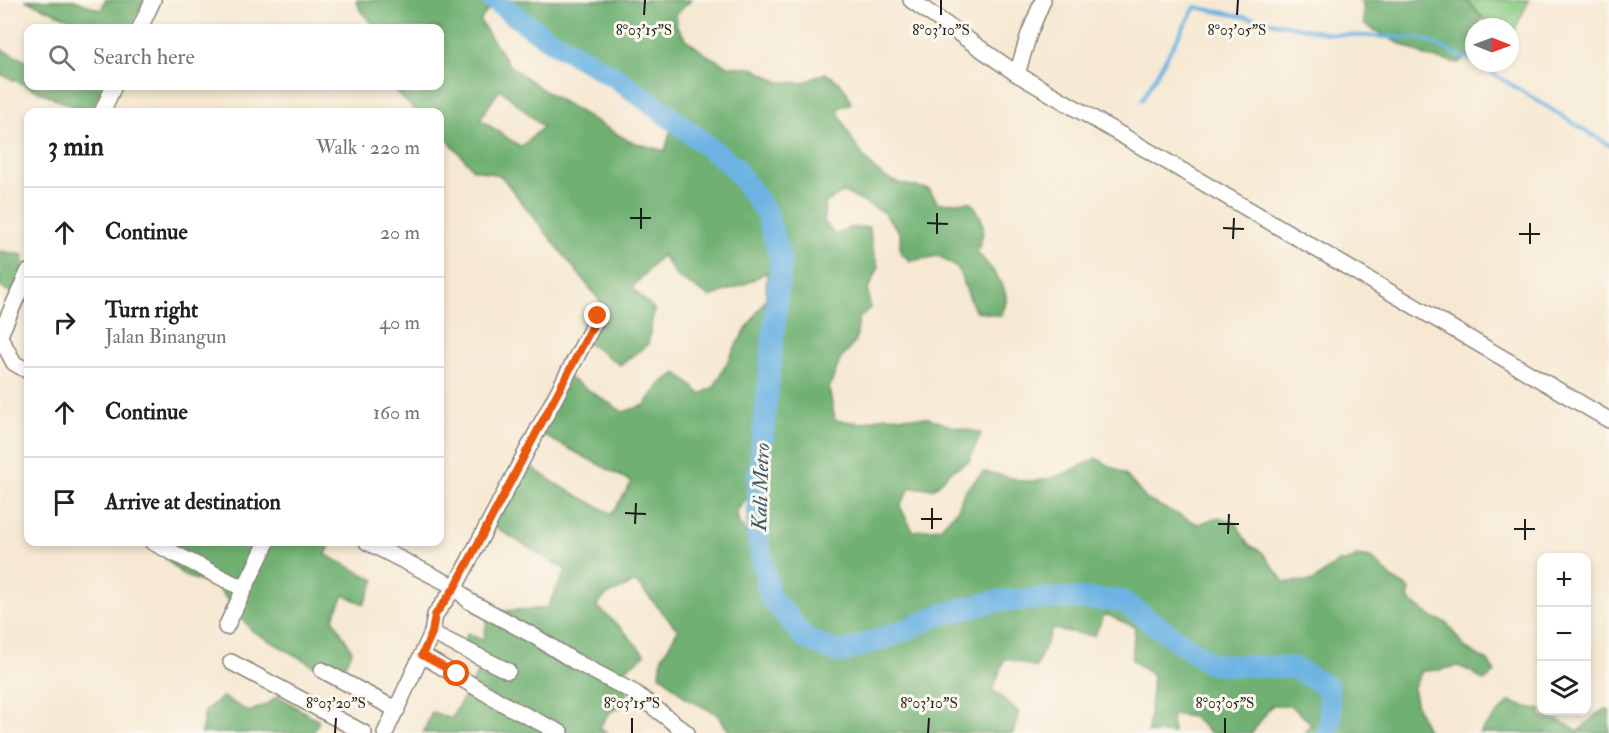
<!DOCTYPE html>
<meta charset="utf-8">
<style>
:root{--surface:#fff;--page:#f6f6f6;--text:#202124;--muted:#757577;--line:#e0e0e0}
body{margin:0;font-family:"IM FELL Double Pica",serif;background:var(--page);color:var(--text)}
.controls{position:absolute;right:18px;bottom:18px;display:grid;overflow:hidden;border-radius:12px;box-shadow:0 3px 9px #0003}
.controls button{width:54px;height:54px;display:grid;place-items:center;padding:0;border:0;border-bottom:2px solid var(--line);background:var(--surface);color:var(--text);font:30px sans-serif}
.compass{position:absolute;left:1465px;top:18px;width:54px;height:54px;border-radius:50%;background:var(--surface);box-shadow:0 3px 9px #0003;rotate:91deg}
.stop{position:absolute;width:18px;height:18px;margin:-14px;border:4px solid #ea580c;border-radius:50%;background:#fff}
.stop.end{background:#ea580c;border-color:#fff;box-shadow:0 2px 6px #0008}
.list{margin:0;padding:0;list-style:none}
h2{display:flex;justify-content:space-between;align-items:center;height:78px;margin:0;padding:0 24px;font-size:26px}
h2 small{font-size:20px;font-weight:400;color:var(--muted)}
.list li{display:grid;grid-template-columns:39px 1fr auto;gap:18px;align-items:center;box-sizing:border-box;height:90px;padding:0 24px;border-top:2px solid var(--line)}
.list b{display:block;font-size:22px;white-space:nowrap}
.list p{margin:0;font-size:20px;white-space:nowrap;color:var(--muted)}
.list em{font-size:20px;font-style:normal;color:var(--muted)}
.icon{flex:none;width:33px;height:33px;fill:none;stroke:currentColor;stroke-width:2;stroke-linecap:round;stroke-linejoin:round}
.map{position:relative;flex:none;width:1609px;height:733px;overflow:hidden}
.search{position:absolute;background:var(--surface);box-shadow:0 3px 9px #0003;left:24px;top:24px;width:420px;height:66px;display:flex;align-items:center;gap:15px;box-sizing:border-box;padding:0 21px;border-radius:12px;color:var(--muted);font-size:22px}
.panel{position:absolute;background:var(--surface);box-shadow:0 3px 9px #0003;left:24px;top:108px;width:420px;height:438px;border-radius:12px}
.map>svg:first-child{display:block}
.green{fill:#8acc84;stroke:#537450;stroke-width:1.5}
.forest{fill:#6fb072;stroke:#466647;stroke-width:1.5;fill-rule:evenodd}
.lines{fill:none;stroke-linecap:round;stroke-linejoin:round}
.stream{stroke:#6cb3e3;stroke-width:4}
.river{stroke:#6cb3e3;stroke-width:22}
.street-casing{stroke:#898277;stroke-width:18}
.street{stroke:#fff;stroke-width:15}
.route{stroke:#ea580c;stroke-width:8}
.ticks{fill:none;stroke:#1c1c1c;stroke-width:2}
.labels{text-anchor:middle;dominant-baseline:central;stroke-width:6;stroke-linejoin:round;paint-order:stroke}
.water-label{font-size:21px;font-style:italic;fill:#3c586c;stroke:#fbf7ec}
.ticks-label{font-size:15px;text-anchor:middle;fill:#1c1c1c;stroke:#fbf7ec;stroke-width:6;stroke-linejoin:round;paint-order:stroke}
</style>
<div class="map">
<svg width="1609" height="733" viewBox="0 0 1609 733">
<rect width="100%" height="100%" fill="#fbf7ec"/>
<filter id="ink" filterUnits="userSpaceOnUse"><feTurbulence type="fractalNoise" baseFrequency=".0167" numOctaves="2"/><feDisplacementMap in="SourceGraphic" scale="12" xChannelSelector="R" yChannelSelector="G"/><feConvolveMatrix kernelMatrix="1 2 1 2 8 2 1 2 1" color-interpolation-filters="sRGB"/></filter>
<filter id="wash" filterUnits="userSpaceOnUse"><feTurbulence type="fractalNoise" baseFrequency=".008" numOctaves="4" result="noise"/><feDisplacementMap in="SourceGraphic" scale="24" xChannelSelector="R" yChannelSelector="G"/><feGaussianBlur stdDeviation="1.35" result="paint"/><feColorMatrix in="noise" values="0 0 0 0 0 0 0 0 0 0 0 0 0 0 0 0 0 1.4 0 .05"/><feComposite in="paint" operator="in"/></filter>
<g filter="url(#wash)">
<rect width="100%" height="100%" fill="#f6e8d2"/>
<path class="green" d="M1460 0H1529L1512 35 1510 34V27C1476 27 1483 6 1460 0Z"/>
<g class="forest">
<polygon points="25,0 74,0 101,10 105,0 144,0 130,28 91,28"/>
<path d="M356 0H691L676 15V25L685 38 705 54 728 66 753 68 779 82 803 83 825 73C839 81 847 87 851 103L837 109C847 133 867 171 893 181 904 185 918 187 929 189L938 203 971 202C986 220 986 230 977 252 987 263 1009 287 1006 302 1005 307 1003 312 1001 316L975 311 958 269 939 256 910 261 900 252V233L883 212 844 192 825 203 824 221 835 236 848 228 869 227 874 255 879 267 868 290 870 308 859 318 856 341 840 360 829 389 835 420 862 423 885 416 929 418 947 425 981 433 969 461 950 472 935 488H910L900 506 913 531 940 528 958 509 964 492 983 472C996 473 1007 477 1020 480 1047 485 1073 470 1096 458L1125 474 1147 500 1198 524 1219 517 1236 523 1248 544 1262 552 1284 582 1313 581 1338 562H1346L1357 556 1372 558 1393 579 1410 589 1408 599 1432 617 1447 623 1464 647 1488 661 1495 672 1484 681 1470 671 1458 666 1440 670 1422 671 1413 689 1417 707 1428 733H1305L1311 723 1291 706H1271L1252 733H1211L1192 717 1172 714 1173 733H1148L1153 676 1132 660 1135 627 1105 614 1094 636 1052 629 1036 667 1005 658 993 690 1019 712 1013 733H730L717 714 687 699 660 674 662 657 678 630 636 582 607 595 596 605 623 630 645 655 623 671 629 703 610 712 599 728 609 733H423L432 712 451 719 483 664 459 650 468 633 483 641 489 612 547 608 566 570 486 522 519 459 558 485 612 514 632 482 537 432 563 374 623 412 645 405 661 383 677 373 701 394 714 387 738 342 766 299 767 272 745 284 710 297 677 277 662 255 632 288 654 309 648 344 620 365 582 339 600 301 501 176 473 169 440 131V112H417L390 86H440V28H377L361 12ZM494 1 548 39 618 79 674 119 665 151 629 141 546 92 509 65 480 21ZM500 89 543 127 521 147 480 119ZM757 484V534L761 555 738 522 737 511Z"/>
<polygon points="1359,0 1460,0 1469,2 1482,19 1472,32 1473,54 1458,63 1427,57 1381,34 1364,24 1363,3"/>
<polygon points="0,49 28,62 28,86 103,86 90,112 85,112 0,74"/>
<polygon points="0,251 24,255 19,286 13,293 0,287"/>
<polygon points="149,542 331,542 326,555 375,580 364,604 344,595 333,618 352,651 337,679 252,631 218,588 183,575"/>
<polygon points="278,696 319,721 313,733 201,733 205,710 223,697 249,712 267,704"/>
<path d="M1510 701C1521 708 1529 706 1541 710L1542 718 1558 720 1579 731 1595 715 1605 709 1609 710V733H1479Z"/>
</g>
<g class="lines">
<g class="stream">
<polyline points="1476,63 1609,145"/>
<polyline points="1142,100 1195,7 1331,34 1423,39 1474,62"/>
</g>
<polyline class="river" points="493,0 548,39 618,79 674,120 734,167 767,214 781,261 758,483 757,534 770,597 805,638 839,653 893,635 940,615 996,601 1068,598 1122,601 1211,664 1294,668 1328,687 1331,719 1328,733"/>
</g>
</g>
<g filter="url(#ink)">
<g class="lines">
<defs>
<g id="street">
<polyline points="911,0 1017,74 1029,34 1043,0"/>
<polyline points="140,28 153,0"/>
<polyline points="1017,74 1609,420"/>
<polyline points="102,112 114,86"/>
<polyline points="0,335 28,272"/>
<polyline points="0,337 14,363 28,371"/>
<polyline points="152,542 244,589"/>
<polyline points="367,542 455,587 469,601 534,636 574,661 635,693 687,733"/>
<polyline points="226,627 267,542"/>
<polyline points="432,633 508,671"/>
<polyline points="422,655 509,707 561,733"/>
<polyline points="231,662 364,733"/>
<polyline points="322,670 397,710"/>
<polyline points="385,733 432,633 435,615 455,587 598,316"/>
</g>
</defs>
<use href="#street" class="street-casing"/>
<use href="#street" class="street"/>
</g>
</g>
<g class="lines" filter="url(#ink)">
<polyline class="route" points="457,674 422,655 432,633 435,615 455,587 598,316"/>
</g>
<path class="ticks" d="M644 15 645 0M941 15V0M1237 15 1238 0M630 218H651M927 223 948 224M1223 228 1244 229M641 229V208M937 234V213M1519 234H1540M1233 239 1234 218M1530 244V223M625 513 646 514M921 519H942M635 524 636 503M1218 524H1239M932 529V508M1514 529H1535M1228 534 1229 514M1525 540V519M335 733 336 718M632 733V718M928 733 929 718M1225 733V718"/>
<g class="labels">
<g class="water-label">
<text transform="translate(761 487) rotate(-88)">Kali Metro</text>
</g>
</g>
<g class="ticks-label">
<text x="644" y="35">8°03'15"S</text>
<text x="941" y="35">8°03'10"S</text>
<text x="1237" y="35">8°03'05"S</text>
<text x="336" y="708">8°03'20"S</text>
<text x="632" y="708">8°03'15"S</text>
<text x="929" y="708">8°03'10"S</text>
<text x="1225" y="708">8°03'05"S</text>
</g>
</svg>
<div class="controls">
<button>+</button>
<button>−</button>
<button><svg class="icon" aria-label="layers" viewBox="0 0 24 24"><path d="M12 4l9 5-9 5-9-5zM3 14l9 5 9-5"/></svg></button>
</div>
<svg class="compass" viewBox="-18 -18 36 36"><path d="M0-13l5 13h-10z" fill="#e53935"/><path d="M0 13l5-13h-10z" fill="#757577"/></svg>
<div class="stop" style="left:457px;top:674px"></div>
<div class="stop end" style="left:598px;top:316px"></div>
<div class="search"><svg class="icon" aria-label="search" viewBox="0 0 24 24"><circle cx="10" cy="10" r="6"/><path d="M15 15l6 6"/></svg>Search here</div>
<section class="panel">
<h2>3 min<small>Walk · 220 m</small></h2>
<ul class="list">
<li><svg class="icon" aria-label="ahead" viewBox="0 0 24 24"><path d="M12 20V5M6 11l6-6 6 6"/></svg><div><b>Continue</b></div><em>20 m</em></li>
<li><svg class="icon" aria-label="right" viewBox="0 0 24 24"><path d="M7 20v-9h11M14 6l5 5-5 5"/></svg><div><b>Turn right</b><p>Jalan Binangun</p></div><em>40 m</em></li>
<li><svg class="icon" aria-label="ahead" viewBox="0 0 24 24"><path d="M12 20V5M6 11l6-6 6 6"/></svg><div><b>Continue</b></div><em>160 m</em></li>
<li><svg class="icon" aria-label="arrive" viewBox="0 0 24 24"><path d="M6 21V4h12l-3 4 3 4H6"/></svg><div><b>Arrive at destination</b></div></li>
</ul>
</section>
</div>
